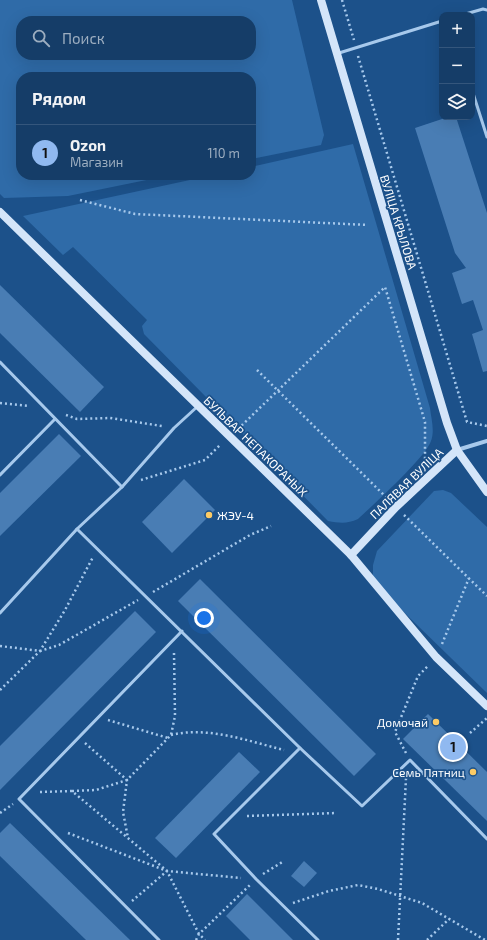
<!DOCTYPE html>
<html lang="ru">
<meta charset="utf-8">
<style>
:root{--surface:#153d68;--page:#224871;--text:#f1f3f6;--muted:#9daec0;--line:#34567c;--accent:#90b9f0}
body{margin:0;font-family:"Exo 2",sans-serif;background:var(--page);color:var(--text)}
.controls{position:absolute;right:12px;top:12px;display:grid;overflow:hidden;border-radius:8px;box-shadow:0 4px 16px #0002}
.controls button{width:36px;height:36px;display:grid;place-items:center;padding:0;border:0;border-bottom:1px solid var(--line);background:var(--surface);color:var(--text);font:20px sans-serif}
.you{position:absolute;left:204px;top:618px;width:14px;height:14px;margin:-10px;border:3px solid #fff;border-radius:50%;background:#1a73e8;box-shadow:0 0 0 6px #1a73e833}
.badge{display:grid;place-items:center;width:26px;height:26px;border-radius:50%;background:var(--accent);color:#111;font-size:13px;font-weight:700}
.pin{position:absolute;translate:-50% -50%;border:2px solid #fff;box-shadow:0 1px 4px #0006}
.list{margin:0;padding:0;list-style:none}
h2{display:flex;justify-content:space-between;align-items:center;height:52px;margin:0;padding:0 16px;font-size:17px}
h2 small{font-size:13px;font-weight:400;color:var(--muted)}
.list li{display:grid;grid-template-columns:26px 1fr auto;gap:12px;align-items:center;box-sizing:border-box;height:56px;padding:0 16px;border-top:1px solid var(--line)}
.list b{display:block;font-size:15px;white-space:nowrap}
.list p{margin:0;font-size:13px;white-space:nowrap;color:var(--muted)}
.list em{font-size:13px;font-style:normal;color:var(--muted)}
.icon{flex:none;width:22px;height:22px;fill:none;stroke:currentColor;stroke-width:2;stroke-linecap:round;stroke-linejoin:round}
.map{position:relative;flex:none;width:487px;height:940px;overflow:hidden}
.search{position:absolute;background:var(--surface);box-shadow:0 4px 16px #0002;left:16px;top:16px;width:240px;height:44px;display:flex;align-items:center;gap:10px;box-sizing:border-box;padding:0 14px;border-radius:16px;color:var(--muted);font-size:15px}
.panel{position:absolute;background:var(--surface);box-shadow:0 4px 16px #0002;left:16px;top:72px;width:240px;height:108px;border-radius:16px}
.map>svg:first-child{display:block}
.green{fill:#2f6ba8;fill-rule:evenodd}
.building{fill:#497db4}
.lines{fill:none;stroke-linecap:round;stroke-linejoin:round}
.path{stroke:#a7c9ec;stroke-width:2.5;stroke-dasharray:2 3;stroke-linecap:butt}
.lane{stroke:#a7c9ec;stroke-width:3}
.street{stroke:#a7c9ec;stroke-width:4}
.secondary{stroke:#d4e5f9;stroke-width:8}
.poi-dot{fill:#fdcb65;stroke:#1c518a;stroke-width:1.5}
.labels{text-anchor:middle;dominant-baseline:central;stroke-width:3.5;stroke-linejoin:round;paint-order:stroke}
.street-label{font-size:12px;fill:#fff;stroke:#1c518a}
.poi-label{font-size:12px;fill:#fff;stroke:#1c518a;text-anchor:end}
</style>
<div class="map">
<svg width="487" height="940" viewBox="0 0 487 940">
<rect width="100%" height="100%" fill="#1c518a"/>
<g class="green">
<path d="M0 0H292L324 135 321 145 251 159V77H21V175H171L68 196 4 198 0 194ZM21 21H251V55H21Z"/>
<path d="M353 144 430 408C431 418 435 430 431 441 426 457 373 505 358 519 347 524 340 523 328 521L144 334 142 326 147 320 73 247 63 255 23 216 213 175H251V167Z"/>
<polygon points="443,490 451,493 487,527 487,693 378,587 373,578 373,565 377,551 434,491"/>
</g>
<g class="building">
<polygon points="448,117 456,117 487,213 487,371 483,372 472,334 483,330 473,300 462,304 452,273 466,268 455,253 415,128"/>
<polygon points="0,285 104,387 80,412 0,333"/>
<polygon points="59,434 81,456 0,536 0,493"/>
<polygon points="184,479 215,510 172,553 142,522"/>
<polygon points="200,579 376,754 354,776 178,601"/>
<polygon points="135,611 156,632 0,790 0,746"/>
<polygon points="428,714 487,772 487,821 403,739"/>
<polygon points="239,752 260,772 176,858 155,838"/>
<polygon points="10,823 130,940 86,940 0,856 0,833"/>
<polygon points="304,861 317,873 304,887 291,876"/>
<polygon points="247,894 293,940 250,940 226,916"/>
</g>
<g class="lines">
<g class="path">
<polyline points="342,0 354,40"/>
<polyline points="358,56 467,422 487,426"/>
<polyline points="80,200 135,214 368,225"/>
<polyline points="257,370 388,499"/>
<polyline points="0,403 29,406"/>
<polyline points="66,415 77,419 110,418 162,426"/>
<polyline points="238,429 385,287 425,422 425,459"/>
<polyline points="141,480 205,460 221,444"/>
<polyline points="404,515 487,596"/>
<polyline points="153,592 250,535 271,526"/>
<polyline points="442,644 469,578"/>
<polyline points="0,646 40,651 59,645 138,600"/>
<polyline points="0,690 40,651 65,610 93,557"/>
<polyline points="108,720 168,738"/>
<polyline points="470,733 487,718"/>
<path d="M171 735C208 726 248 741 284 750"/>
<polyline points="85,743 127,780 123,812 128,838"/>
<polyline points="406,753 395,732 418,676 429,665"/>
<polyline points="72,791 96,790 127,780 171,735 175,716 174,653"/>
<polyline points="40,792 72,791 167,871 199,934 205,940"/>
<polyline points="0,813 13,804"/>
<polyline points="247,816 336,813"/>
<polyline points="68,833 167,871 241,878"/>
<polyline points="263,874 284,861"/>
<polyline points="132,901 167,871"/>
<polyline points="293,903 329,891 358,885 378,889 422,903 485,940"/>
<polyline points="196,940 199,934 250,885"/>
<polyline points="398,940 406,778"/>
<polyline points="427,940 449,919"/>
</g>
<g class="lane">
<polyline points="462,15 483,9 487,10"/>
<polyline points="339,53 442,21"/>
<polyline points="472,90 487,137"/>
<polyline points="0,362 122,487"/>
<polyline points="0,475 55,419"/>
<polyline points="77,529 300,748 362,806 410,760 487,839"/>
<polyline points="0,613 77,529 122,487 174,428 198,406"/>
<polyline points="300,748 214,834 256,879 318,940"/>
<polyline points="159,940 19,799 182,631"/>
</g>
<polyline class="street" points="457,450 487,441"/>
<g class="secondary">
<polyline points="321,0 447,423 457,450 487,492"/>
<polyline points="0,212 351,555 436,657 487,706"/>
<polyline points="351,555 396,507 457,450"/>
</g>
</g>
<g class="poi-dot">
<circle cx="209" cy="515" r="4"/>
<circle cx="436" cy="722" r="4"/>
<circle cx="473" cy="772" r="4"/>
</g>
<g class="labels">
<g class="street-label">
<text transform="translate(399 222) rotate(73)">ВУЛІЦА КРЫЛОВА</text>
<text transform="translate(256 446) rotate(44)">БУЛЬВАР НЕПАКОРАНЫХ</text>
<text transform="translate(406 483) rotate(-44)">ПАЛЯВАЯ ВУЛІЦА</text>
</g>
<g class="poi-label">
<text x="217" y="515" text-anchor="start">ЖЭУ-4</text>
<text x="428" y="722">Домочай</text>
<text x="465" y="772">Семь Пятниц</text>
</g>
</g>
</svg>
<div class="controls">
<button>+</button>
<button>−</button>
<button><svg class="icon" aria-label="layers" viewBox="0 0 24 24"><path d="M12 4l9 5-9 5-9-5zM3 14l9 5 9-5"/></svg></button>
</div>
<div class="you"></div>
<div class="pin badge" style="left:453px;top:747px">1</div>
<div class="search"><svg class="icon" aria-label="search" viewBox="0 0 24 24"><circle cx="10" cy="10" r="6"/><path d="M15 15l6 6"/></svg>Поиск</div>
<section class="panel">
<h2>Рядом<small></small></h2>
<ul class="list">
<li><span class="badge">1</span><div><b>Ozon</b><p>Магазин</p></div><em>110 m</em></li>
</ul>
</section>
</div>
